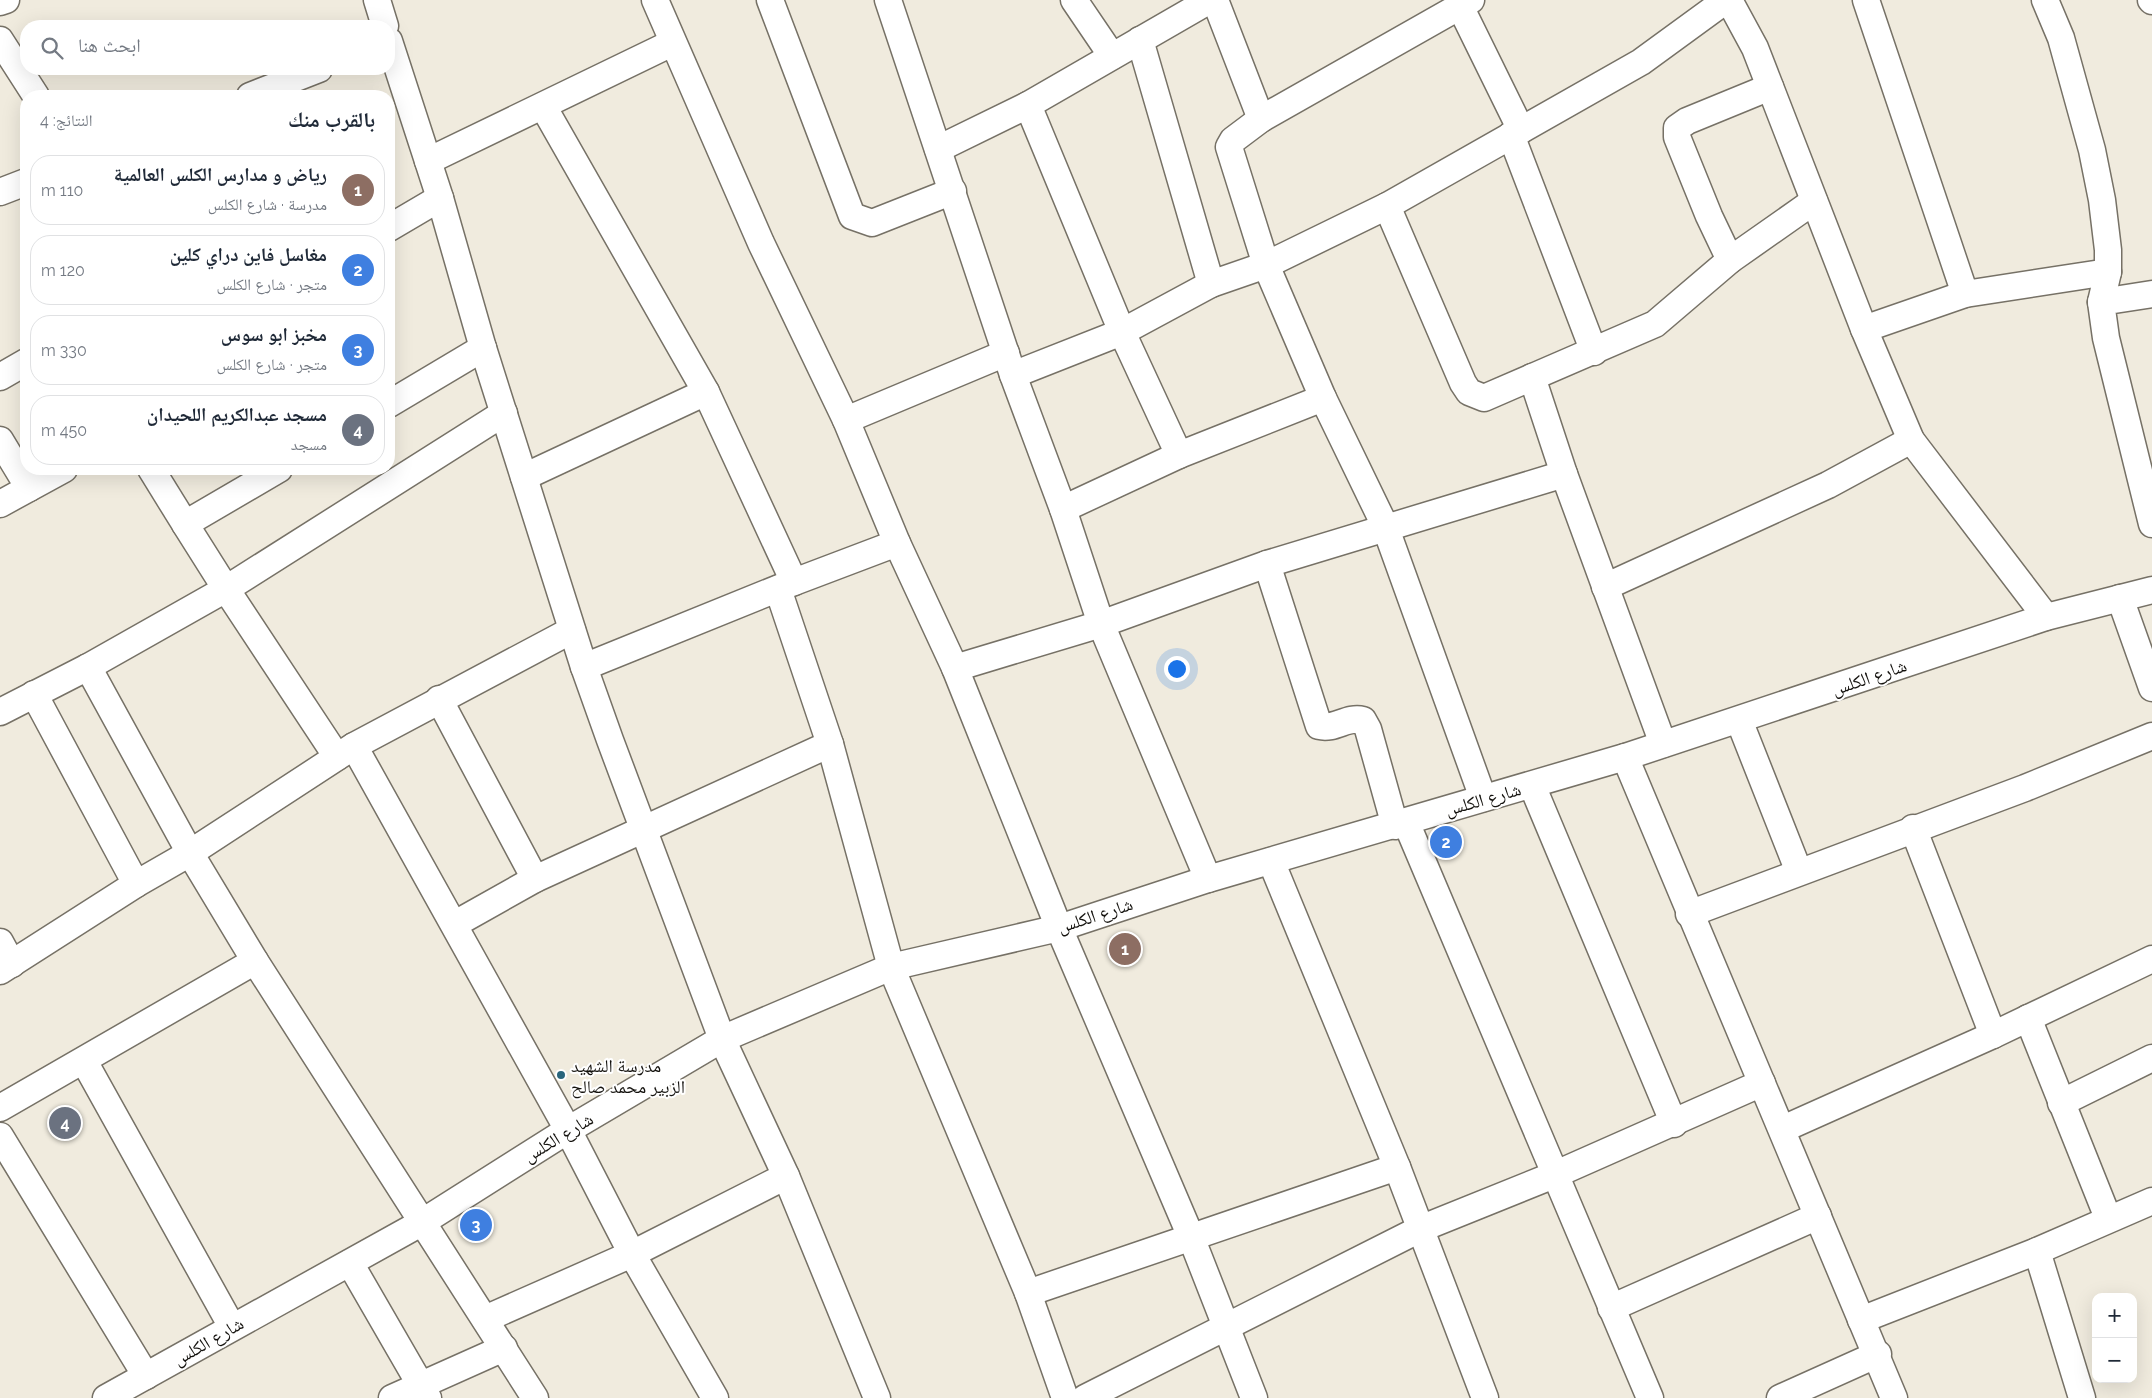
<!DOCTYPE html>
<html lang="ar">
<meta charset="utf-8">
<style>
:root{--surface:#fff;--page:#f6f6f7;--text:#1f2937;--muted:#747a83;--line:#e0e1e3;--accent:#1a73e8}
body{margin:0;font-family:Raleway,"Noto Naskh Arabic",sans-serif;background:var(--page);color:var(--text);direction:rtl}
.controls{position:absolute;right:15px;bottom:15px;display:grid;overflow:hidden;border-radius:10px;box-shadow:0 5px 20px #0002}
.controls button{width:45px;height:45px;display:grid;place-items:center;padding:0;border:0;border-bottom:1px solid var(--line);background:var(--surface);color:var(--text);font:25px sans-serif}
.you{position:absolute;left:1176px;top:668px;width:18px;height:18px;margin:-12px;border:4px solid #fff;border-radius:50%;background:#1a73e8;box-shadow:0 0 0 8px #1a73e833}
.badge{display:grid;place-items:center;width:32px;height:32px;border-radius:50%;background:var(--accent);color:#fff;font-size:16px;font-weight:700}
.pin{position:absolute;translate:-50% -50%;border:2px solid #fff;box-shadow:0 1px 5px #0006}
.list{margin:0;padding:0;list-style:none}
h2{display:flex;justify-content:space-between;align-items:center;height:65px;margin:0;padding:0 20px;font-size:21px}
h2 small{font-size:16px;font-weight:400;color:var(--muted)}
.list li{display:grid;grid-template-columns:32px 1fr auto;gap:15px;align-items:center;box-sizing:border-box;height:70px;margin:0 10px 10px;padding:0 10px;border:1px solid var(--line);border-radius:20px}
.list b{display:block;font-size:19px;white-space:nowrap}
.list p{margin:0;font-size:16px;white-space:nowrap;color:var(--muted)}
.list em{font-size:16px;font-style:normal;color:var(--muted)}
.icon{flex:none;width:28px;height:28px;fill:none;stroke:currentColor;stroke-width:2;stroke-linecap:round;stroke-linejoin:round}
.map{position:relative;flex:none;width:2152px;height:1398px;overflow:hidden;direction:ltr}
.search{position:absolute;background:var(--surface);box-shadow:0 5px 20px #0002;left:20px;top:20px;width:375px;height:55px;display:flex;align-items:center;gap:12px;box-sizing:border-box;padding:0 18px;border-radius:20px;color:var(--muted);font-size:19px}
.panel{position:absolute;background:var(--surface);box-shadow:0 5px 20px #0002;left:20px;top:90px;width:375px;height:385px;border-radius:20px;direction:rtl}
.map>svg:first-child{display:block}
.lines{fill:none;stroke-linecap:round;stroke-linejoin:round}
.minor-casing{stroke:#767166;stroke-width:29}
.minor{stroke:#fff;stroke-width:26}
.poi-dot{fill:#29657c;stroke:#fff;stroke-width:2}
.labels{text-anchor:middle;dominant-baseline:central;stroke-width:4;stroke-linejoin:round;paint-order:stroke}
.street-label{font-size:18px;fill:#14120e;stroke:#fff}
.poi-label{font-size:18px;fill:#14120e;stroke:#fff;text-anchor:start}
</style>
<div class="map">
<svg width="2152" height="1398" viewBox="0 0 2152 1398">
<rect width="100%" height="100%" fill="#f0ebde"/>
<g class="lines">
<defs>
<g id="minor">
<polyline points="377,0 385,26"/>
<polyline points="655,0 761,243 846,420 897,543 955,668 1059,928 1191,1237 1254,1398"/>
<polyline points="770,0 852,216 872,223 953,191"/>
<polyline points="888,0 1013,375 1063,509 1101,624 1208,879"/>
<polyline points="1074,0 1112,56"/>
<polyline points="1215,0 1261,119"/>
<polyline points="1471,0 1261,119 1233,140 1229,147 1266,265 1323,398 1385,526 1483,798"/>
<polyline points="1729,0 1755,48 1864,329 1911,440 2046,617"/>
<polyline points="1866,0 1965,294"/>
<polyline points="2045,0 2061,38 2092,150 2102,200 2108,250 2108,272 2101,302"/>
<polyline points="2151,0 2152,1"/>
<polyline points="0,2 6,0"/>
<polyline points="1460,6 1521,130"/>
<polyline points="0,40 36,96"/>
<polyline points="1140,40 1211,284"/>
<polyline points="389,41 440,198 483,348 584,667 610,740 722,1039 786,1176 877,1398"/>
<polyline points="250,96 319,69"/>
<polyline points="1028,105 1122,332 1179,455"/>
<polyline points="543,106 706,392 794,582"/>
<polyline points="1511,135 1594,352"/>
<polyline points="938,149 1028,105 1210,0"/>
<polyline points="428,161 672,43"/>
<polyline points="0,192 26,182"/>
<polyline points="1387,206 1463,383 1469,392 1484,398 1655,324 1730,260 1814,201"/>
<polyline points="389,228 440,198"/>
<polyline points="1730,260 1709,216 1677,137 1677,128 1687,121 1770,87"/>
<polyline points="2152,294 2101,302 2106,338 2152,524"/>
<polyline points="1864,329 1965,294 2108,272"/>
<polyline points="1013,375 1122,332 1211,284 1266,265 1387,206 1641,62 1726,0"/>
<polyline points="0,377 26,362"/>
<polyline points="1532,377 1564,474 1663,744"/>
<polyline points="389,404 483,348"/>
<polyline points="846,420 1006,353"/>
<polyline points="0,440 29,488"/>
<polyline points="151,469 185,524"/>
<polyline points="279,469 185,524 226,589 337,757"/>
<polyline points="524,477 706,392"/>
<polyline points="0,504 64,469"/>
<polyline points="1063,509 1179,455 1323,398"/>
<path d="M1267 564 1319 726C1335 730 1347 716 1363 720L1368 729 1395 826"/>
<polyline points="1605,587 1828,485 1911,440"/>
<polyline points="778,589 830,744 891,967 1028,1293 1065,1398"/>
<polyline points="2120,598 2152,688"/>
<polyline points="88,667 190,853 255,961 535,1398"/>
<polyline points="584,667 794,582 897,543"/>
<polyline points="955,668 1101,624 1267,564 1564,474"/>
<polyline points="34,694 136,884"/>
<polyline points="439,699 535,879"/>
<polyline points="0,712 88,667 226,589 504,413"/>
<polyline points="1739,720 1799,872"/>
<polyline points="354,746 568,1130 632,1254 715,1398"/>
<polyline points="1625,757 1894,1398"/>
<polyline points="1532,785 1674,1124"/>
<polyline points="1406,822 1650,1398"/>
<polyline points="1913,828 1993,1035"/>
<polyline points="1271,861 1397,1167 1485,1398"/>
<polyline points="1689,914 2025,788 2152,736"/>
<polyline points="455,924 535,879 830,744"/>
<polyline points="0,942 12,964"/>
<polyline points="0,971 136,884 190,853 354,746 572,630"/>
<polyline points="2028,1018 2108,1218"/>
<polyline points="84,1061 232,1327"/>
<polyline points="2061,1103 2152,1058"/>
<polyline points="0,1108 255,961"/>
<polyline points="1783,1129 1993,1035 2152,959"/>
<polyline points="0,1136 146,1376"/>
<polyline points="2037,1251 2082,1398"/>
<polyline points="350,1263 428,1398"/>
<polyline points="1028,1293 1397,1167"/>
<polyline points="1611,1308 1818,1216"/>
<polyline points="485,1319 632,1254 786,1176"/>
<polyline points="1861,1320 2037,1251 2152,1201"/>
<polyline points="106,1398 421,1223 568,1130 722,1039 891,967 1059,928 1208,879 1625,757 2046,617 2152,590"/>
<polyline points="392,1398 504,1348"/>
<polyline points="1085,1398 1420,1229 1554,1175 1762,1083"/>
<polyline points="1780,1398 1878,1354"/>
</g>
</defs>
<use href="#minor" class="minor-casing"/>
<use href="#minor" class="minor"/>
</g>
<circle class="poi-dot" cx="561" cy="1075" r="5"/>
<g class="labels">
<g class="street-label">
<text transform="translate(1869 677) rotate(-19)">شارع الكلس</text>
<text transform="translate(1483 799) rotate(-16)">شارع الكلس</text>
<text transform="translate(1095 915) rotate(-18)">شارع الكلس</text>
<text transform="translate(558 1137) rotate(-31)">شارع الكلس</text>
<text transform="translate(208 1341) rotate(-30)">شارع الكلس</text>
</g>
<g class="poi-label">
<text x="571" y="1065">مدرسة الشهيد<tspan x="571" dy="21">الزبير محمد صالح</tspan></text>
</g>
</g>
</svg>
<div class="controls">
<button>+</button>
<button>−</button>
</div>
<div class="you"></div>
<div class="pin badge" style="left:1125px;top:949px;background:#8d6e63">1</div>
<div class="pin badge" style="left:1446px;top:842px;background:#3f7fe0">2</div>
<div class="pin badge" style="left:476px;top:1225px;background:#3f7fe0">3</div>
<div class="pin badge" style="left:65px;top:1123px;background:#6b7280">4</div>
<div class="search"><svg class="icon" aria-label="search" viewBox="0 0 24 24"><circle cx="10" cy="10" r="6"/><path d="M15 15l6 6"/></svg>ابحث هنا</div>
<section class="panel">
<h2>بالقرب منك<small>النتائج: 4</small></h2>
<ul class="list">
<li><span class="badge" style="background:#8d6e63">1</span><div><b>رياض و مدارس الكلس العالمية</b><p>مدرسة · شارع الكلس</p></div><em>110 m</em></li>
<li><span class="badge" style="background:#3f7fe0">2</span><div><b>مغاسل فاين دراي كلين</b><p>متجر · شارع الكلس</p></div><em>120 m</em></li>
<li><span class="badge" style="background:#3f7fe0">3</span><div><b>مخبز ابو سوس</b><p>متجر · شارع الكلس</p></div><em>330 m</em></li>
<li><span class="badge" style="background:#6b7280">4</span><div><b>مسجد عبدالكريم اللحيدان</b><p>مسجد</p></div><em>450 m</em></li>
</ul>
</section>
</div>
